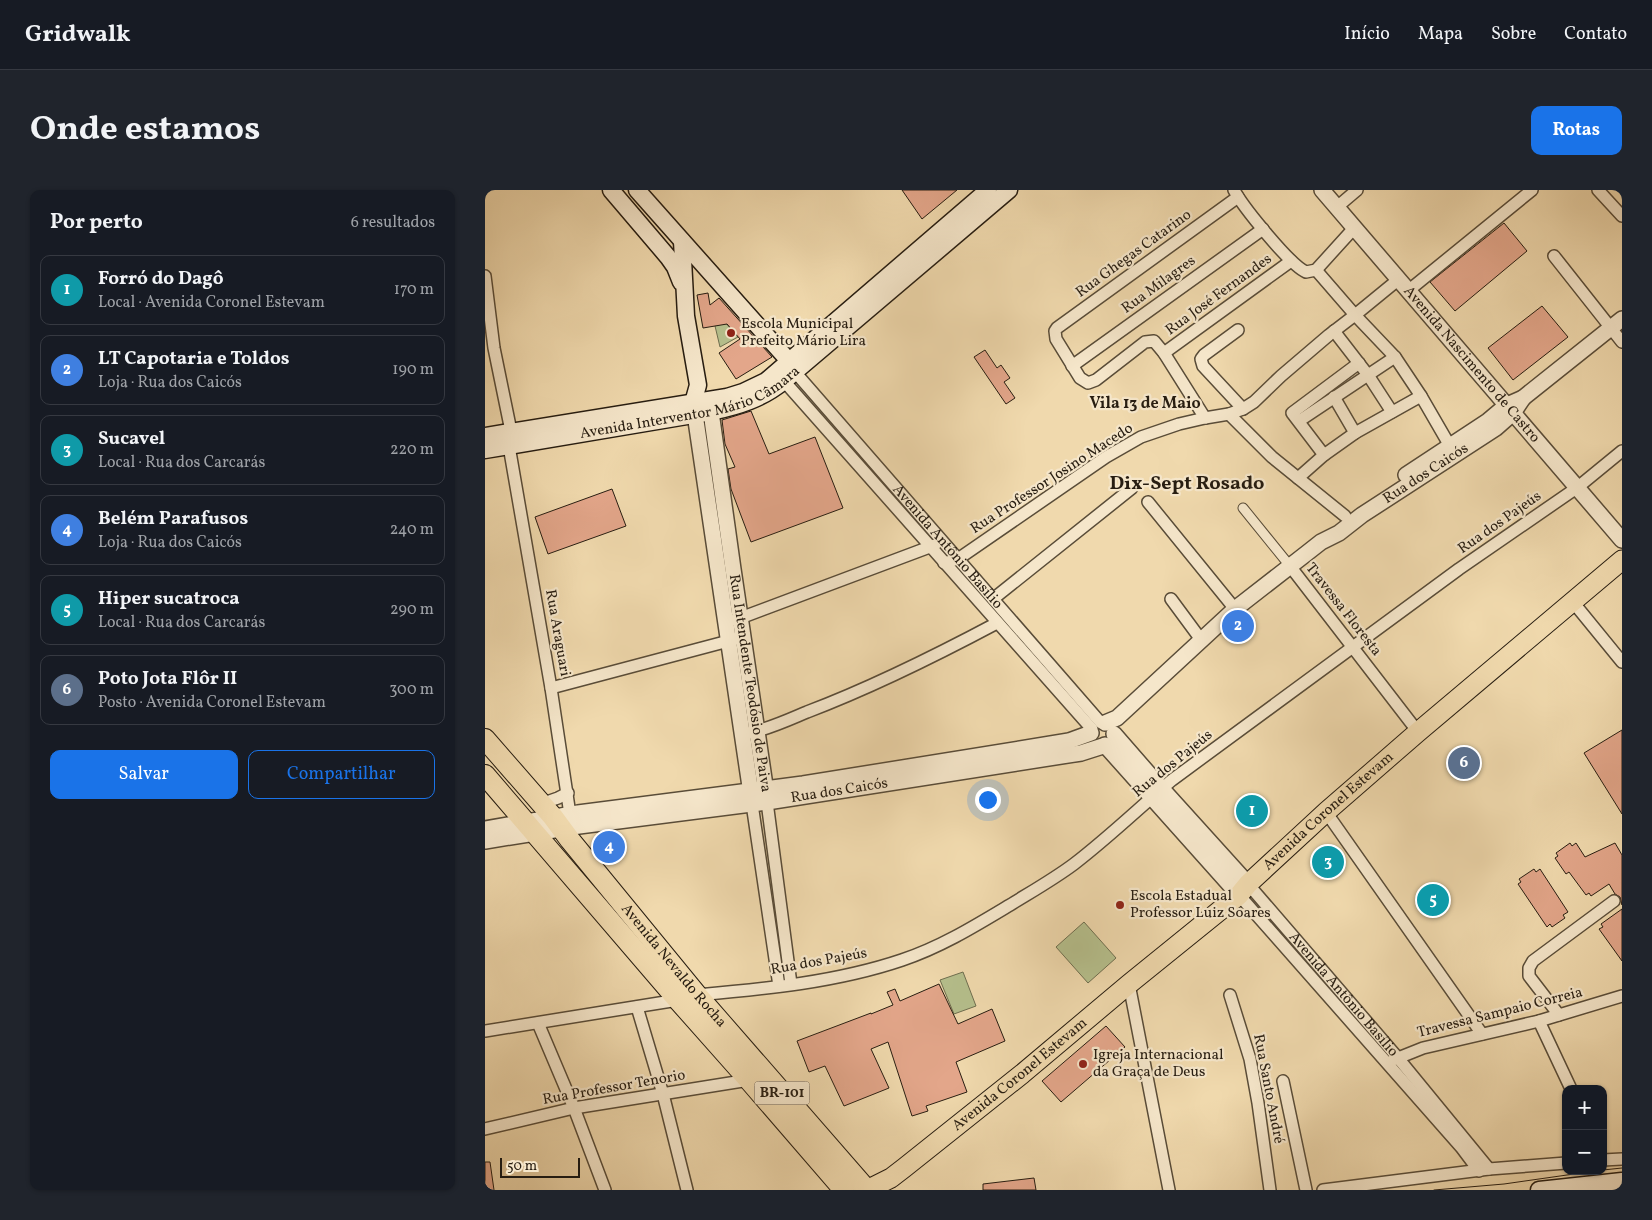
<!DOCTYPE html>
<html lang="pt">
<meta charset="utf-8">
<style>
:root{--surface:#171b24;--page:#20242c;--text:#f1f3f6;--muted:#9ea1a6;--line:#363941;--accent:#1a73e8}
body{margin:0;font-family:Vollkorn,serif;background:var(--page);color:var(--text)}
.controls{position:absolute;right:15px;bottom:15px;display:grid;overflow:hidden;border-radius:10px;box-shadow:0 1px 4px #0004}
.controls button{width:45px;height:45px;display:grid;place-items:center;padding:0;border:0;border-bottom:1px solid var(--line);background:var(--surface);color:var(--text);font:25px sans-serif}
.scale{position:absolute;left:15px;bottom:12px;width:80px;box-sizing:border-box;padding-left:5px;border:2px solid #271d11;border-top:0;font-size:14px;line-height:18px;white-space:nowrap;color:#271d11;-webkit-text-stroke:4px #f5e6ca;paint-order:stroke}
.you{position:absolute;left:502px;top:609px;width:18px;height:18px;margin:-12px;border:4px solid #fff;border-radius:50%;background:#1a73e8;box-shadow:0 0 0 8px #1a73e833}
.badge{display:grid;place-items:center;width:32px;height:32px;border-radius:50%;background:var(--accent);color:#fff;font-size:16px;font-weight:700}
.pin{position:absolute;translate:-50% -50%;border:2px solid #fff;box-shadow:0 1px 5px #0006}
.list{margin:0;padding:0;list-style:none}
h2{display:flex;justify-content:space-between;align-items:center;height:65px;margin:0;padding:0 20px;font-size:21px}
h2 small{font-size:16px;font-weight:400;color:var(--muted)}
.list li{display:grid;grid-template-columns:32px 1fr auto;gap:15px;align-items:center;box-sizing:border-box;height:70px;margin:0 10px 10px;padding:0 10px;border:1px solid var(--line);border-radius:10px}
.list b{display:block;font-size:19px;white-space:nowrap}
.list p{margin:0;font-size:16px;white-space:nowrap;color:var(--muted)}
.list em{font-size:16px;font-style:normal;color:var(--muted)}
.actions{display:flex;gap:10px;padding:15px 20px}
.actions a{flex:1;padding:11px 0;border:1px solid var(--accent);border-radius:10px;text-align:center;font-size:18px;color:var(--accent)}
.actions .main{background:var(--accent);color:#fff}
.map{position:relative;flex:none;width:1137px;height:1000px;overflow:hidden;border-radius:10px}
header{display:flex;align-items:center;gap:30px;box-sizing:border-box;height:70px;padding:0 25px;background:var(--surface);border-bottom:1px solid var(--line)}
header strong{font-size:24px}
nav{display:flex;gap:28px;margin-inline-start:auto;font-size:18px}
.intro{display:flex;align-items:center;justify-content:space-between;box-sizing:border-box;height:120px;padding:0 30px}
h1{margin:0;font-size:35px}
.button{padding:12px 22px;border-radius:10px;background:var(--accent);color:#fff;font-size:18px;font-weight:700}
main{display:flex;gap:30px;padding:0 30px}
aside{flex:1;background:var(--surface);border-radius:10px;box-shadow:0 1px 4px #0004}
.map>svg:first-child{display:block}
.green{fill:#b6c08d;stroke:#6e6e4f}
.building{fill:#e3a68a;stroke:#271d11}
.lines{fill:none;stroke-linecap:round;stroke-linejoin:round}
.pedestrian-casing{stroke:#594c38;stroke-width:11}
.minor-casing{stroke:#594c38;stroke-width:14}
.tertiary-casing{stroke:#594c38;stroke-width:18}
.secondary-casing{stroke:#271d11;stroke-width:19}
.primary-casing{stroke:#271d11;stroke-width:21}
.trunk-casing{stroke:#271d11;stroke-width:22}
.pedestrian{stroke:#f5e6ca;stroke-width:9}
.minor{stroke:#f5e6ca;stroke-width:11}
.tertiary{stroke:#f5e6ca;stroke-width:15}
.secondary{stroke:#f5e6ca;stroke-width:16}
.primary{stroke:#f0d9ad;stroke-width:19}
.trunk{stroke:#f0d9ad;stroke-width:20}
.tram{stroke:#271d11;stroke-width:1}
.poi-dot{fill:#8f2418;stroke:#f5e6ca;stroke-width:2}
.labels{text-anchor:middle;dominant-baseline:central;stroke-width:4.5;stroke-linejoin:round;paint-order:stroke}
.shield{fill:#f5e6ca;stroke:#655948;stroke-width:1}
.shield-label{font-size:14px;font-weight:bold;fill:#271d11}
.street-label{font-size:15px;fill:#271d11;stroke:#f5e6ca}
.poi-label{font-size:15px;fill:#271d11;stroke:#f5e6ca;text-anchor:start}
.neighbourhood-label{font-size:16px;font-weight:bold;fill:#271d11;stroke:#f5e6ca}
.district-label{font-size:20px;font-weight:bold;fill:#271d11;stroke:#f5e6ca}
</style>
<header>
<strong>Gridwalk</strong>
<nav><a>Início</a><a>Mapa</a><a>Sobre</a><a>Contato</a></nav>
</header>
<div class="intro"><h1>Onde estamos</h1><a class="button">Rotas</a></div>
<main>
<aside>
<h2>Por perto<small>6 resultados</small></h2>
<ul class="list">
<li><span class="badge" style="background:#0f9aa8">1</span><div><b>Forró do Dagô</b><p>Local · Avenida Coronel Estevam</p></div><em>170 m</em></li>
<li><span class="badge" style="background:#3f7fe0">2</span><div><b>LT Capotaria e Toldos</b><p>Loja · Rua dos Caicós</p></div><em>190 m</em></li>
<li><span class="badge" style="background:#0f9aa8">3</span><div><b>Sucavel</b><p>Local · Rua dos Carcarás</p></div><em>220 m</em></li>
<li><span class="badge" style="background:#3f7fe0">4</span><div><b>Belém Parafusos</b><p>Loja · Rua dos Caicós</p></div><em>240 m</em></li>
<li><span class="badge" style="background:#0f9aa8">5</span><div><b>Hiper sucatroca</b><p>Local · Rua dos Carcarás</p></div><em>290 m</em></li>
<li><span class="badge" style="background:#5c6f8a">6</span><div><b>Poto Jota Flôr II</b><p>Posto · Avenida Coronel Estevam</p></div><em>300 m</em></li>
</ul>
<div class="actions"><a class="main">Salvar</a><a>Compartilhar</a></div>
</aside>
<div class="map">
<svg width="1137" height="1000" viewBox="0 0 1137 1000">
<rect width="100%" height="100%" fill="#f0d9ad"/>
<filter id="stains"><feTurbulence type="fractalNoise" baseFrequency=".004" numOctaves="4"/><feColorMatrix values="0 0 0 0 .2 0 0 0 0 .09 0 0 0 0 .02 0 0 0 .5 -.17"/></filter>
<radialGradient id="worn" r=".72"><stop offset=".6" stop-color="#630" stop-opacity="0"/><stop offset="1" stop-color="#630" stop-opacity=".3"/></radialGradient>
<g class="green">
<polygon points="225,115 253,147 235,157"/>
<polygon points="599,732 631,768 603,793 571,757"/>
<polygon points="478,782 491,816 469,824 455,790"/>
</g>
<g class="building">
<polygon points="417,0 472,0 437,29"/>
<polygon points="1019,33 1042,61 970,121 945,92"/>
<polygon points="223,103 225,115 234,108 287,167 251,189 234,163 255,149 242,134 218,138 212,105"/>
<polygon points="1057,116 1083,147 1028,190 1003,158"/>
<polygon points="500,160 512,178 516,175 525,188 519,192 530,208 521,214 489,167"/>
<polygon points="266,221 284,264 330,247 358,318 266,352 246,299 243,279 250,277 240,254 237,230"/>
<polygon points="127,299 141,336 63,364 50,327"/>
<polygon points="1137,540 1137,624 1099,563"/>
<polygon points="1085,653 1087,656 1091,653 1100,667 1130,653 1137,665 1137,715 1135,707 1130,704 1124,694 1106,706 1104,703 1101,705 1084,682 1081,684 1070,668 1073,666 1071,663"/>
<polygon points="1049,679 1051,682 1055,679 1083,722 1078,725 1080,728 1067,737 1065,734 1062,737 1033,694 1036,692 1034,689"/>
<polygon points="1137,719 1137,771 1114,739 1118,737 1116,734"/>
<polygon points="454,794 473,834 507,819 520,851 471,872 482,902 441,916 443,921 427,926 403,852 386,859 404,898 359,916 340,876 324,882 312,851 386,823 386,824 408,815 402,802 410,799 415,811"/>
<polygon points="621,836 640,857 576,912 557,891"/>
<polygon points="0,972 5,972 9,1000 0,1000"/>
<polygon points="549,988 551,1000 498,1000 498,994"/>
</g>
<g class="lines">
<defs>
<polyline id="pedestrian" points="758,318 805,376"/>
<g id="minor">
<path d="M749 0C758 17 805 75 821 82L831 80 870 37"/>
<polyline points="1113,0 1137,26"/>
<polyline points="852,17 872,0"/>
<polyline points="1069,66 1137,152"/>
<polyline points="831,80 870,125 910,167 936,206 969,263"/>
<polyline points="0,86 9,158 26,241"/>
<polyline points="923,101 1047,0"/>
<polyline points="753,140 719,165 716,169 718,176 758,219"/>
<polyline points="849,141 883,185 907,222"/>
<polyline points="679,163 806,71"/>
<polyline points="587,176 778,39"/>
<path id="s1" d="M310 182 616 533"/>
<polyline points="299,191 607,539"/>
<polyline points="849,207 870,243"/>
<polyline points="744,224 787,267 860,326"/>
<polyline points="720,228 679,163 669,151 660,152 611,190 603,193 595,188 571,149 570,141 572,138 753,7"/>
<polyline points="814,231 910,167"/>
<polyline points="24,256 66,498 86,631"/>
<polyline points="839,265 807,223 874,173"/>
<polyline points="813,288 839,265 870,243 936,206"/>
<polyline points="663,312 750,419"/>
<polyline points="459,373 473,369 621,267 656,247 694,234 720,228 744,224 758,219 769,212 796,186 844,145 870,125 914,89"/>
<polyline points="805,376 933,542"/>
<polyline points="508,409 647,298"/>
<polyline points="686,409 717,451"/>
<polyline points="1088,412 1137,472"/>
<polyline points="250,430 450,355"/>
<polyline points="66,498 251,449"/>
<path d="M264 543C284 539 303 530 322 522 388 497 450 466 512 433"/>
<polyline points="282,612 306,794"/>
<polyline points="56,614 73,608 83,603"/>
<polyline points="267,614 294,796"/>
<polyline points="841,622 997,844"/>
<path id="s2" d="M763 694 913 868 1004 979"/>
<polyline points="754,705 976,957 994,981"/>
<polyline points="644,794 684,1000"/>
<path d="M212 805C280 799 352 792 417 770 456 757 490 736 525 715 546 702 569 689 589 674 623 648 654 618 687 590L974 379 1093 297 1137 261"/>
<polyline points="745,805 765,869 773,913 785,1000"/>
<polyline points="152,817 178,904 202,1000"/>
<polyline points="1074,825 1044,786 1044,778 1048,771 1129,711"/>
<polyline points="1054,831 1086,899"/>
<polyline points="53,833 89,918 120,1000"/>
<polyline points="0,841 193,810"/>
<polyline points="908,870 938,858 1054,831 1137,806"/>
<polyline points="798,891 821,1000"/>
<polyline points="0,939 89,918 264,890"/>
<polyline points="1118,970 1137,969"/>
<polyline points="838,1000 1004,979 1081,973"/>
</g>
<g id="tertiary">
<path id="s3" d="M837 0 1137 350"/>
<path id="s4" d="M226 222 248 379 282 609"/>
<polyline points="210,224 267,610"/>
<polyline points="921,285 1003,231 1022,215 1038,208 1137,129"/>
<path id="s5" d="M620 533 632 528 750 419 822 363 836 352 854 343 877 325 1011 238 1028 223 1038 208"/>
<polyline points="629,544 677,599 763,694"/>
<polyline points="620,555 754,705"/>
<polyline points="0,639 93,623 318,594 584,551 606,543"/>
<path id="s6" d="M0 651 94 636 282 612 596 563 618 556"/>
</g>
<g id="secondary">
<polyline points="126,0 183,67 190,77 196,92"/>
<polyline points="152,0 304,171"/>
<polyline points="197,51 201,126 213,195 208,213 210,222"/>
<polyline points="0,246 242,207 258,202 281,191 503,0"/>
<path id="s7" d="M0 260 226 222C254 216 277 209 299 191L524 0"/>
<polyline points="1054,1000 1137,991"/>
</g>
<g id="primary">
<path id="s8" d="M382 1000 406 988 419 978 537 884 644 794 754 705 763 694 841 622 933 542 1137 370"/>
</g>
<g id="trunk">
<path id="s9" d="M0 549 68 627 85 650 212 805 382 1000"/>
<polyline points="0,585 193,810 264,890 359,1000"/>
</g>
</defs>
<use href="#pedestrian" class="pedestrian-casing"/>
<use href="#minor" class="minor-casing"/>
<use href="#tertiary" class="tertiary-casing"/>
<use href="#secondary" class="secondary-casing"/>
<use href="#primary" class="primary-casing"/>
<use href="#trunk" class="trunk-casing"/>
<use href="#pedestrian" class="pedestrian"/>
<use href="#minor" class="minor"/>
<use href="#tertiary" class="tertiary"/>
<use href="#secondary" class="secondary"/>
<use href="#primary" class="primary"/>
<use href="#trunk" class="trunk"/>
<g class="tram">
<polyline points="1118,980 1137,978"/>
<polyline points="949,1000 1019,994 1110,981"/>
</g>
</g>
<g class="poi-dot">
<circle cx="246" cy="143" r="5"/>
<circle cx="635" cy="715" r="5"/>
<circle cx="598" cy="874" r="5"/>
</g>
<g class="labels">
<rect class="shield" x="269.5" y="891.5" width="55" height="23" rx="4"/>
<g class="shield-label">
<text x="297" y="903">BR-101</text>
</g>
<g class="street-label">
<text transform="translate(649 64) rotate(-36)">Rua Ghegas Catarino</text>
<text transform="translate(674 95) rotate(-36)">Rua Milagres</text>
<text transform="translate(734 105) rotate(-36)">Rua José Fernandes</text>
<text stroke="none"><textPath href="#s3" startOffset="230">Avenida Nascimento de Castro</textPath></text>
<text stroke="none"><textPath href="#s7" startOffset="212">Avenida Interventor Mário Câmara</textPath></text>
<text stroke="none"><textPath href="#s5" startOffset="408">Rua dos Caicós</textPath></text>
<text transform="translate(567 289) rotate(-33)">Rua Professor Josino Macedo</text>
<text transform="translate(1015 333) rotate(-35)">Rua dos Pajeús</text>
<text stroke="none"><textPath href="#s1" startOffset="232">Avenida Antônio Basílio</textPath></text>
<text transform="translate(858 420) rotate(52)">Travessa Floresta</text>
<text transform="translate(72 443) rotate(80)">Rua Araguari</text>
<text stroke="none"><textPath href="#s4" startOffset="274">Rua Intendente Teodósio de Paiva</textPath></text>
<text transform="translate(688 574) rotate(-39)">Rua dos Pajeús</text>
<text stroke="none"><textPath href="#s6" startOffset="358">Rua dos Caicós</textPath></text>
<text stroke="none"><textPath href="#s8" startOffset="598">Avenida Coronel Estevam</textPath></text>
<text transform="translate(334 772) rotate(-10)">Rua dos Pajeús</text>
<text stroke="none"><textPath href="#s9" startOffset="295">Avenida Nevaldo Rocha</textPath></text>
<text stroke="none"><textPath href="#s2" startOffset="146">Avenida Antônio Basílio</textPath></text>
<text transform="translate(1015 823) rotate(-14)">Travessa Sampaio Correia</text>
<text stroke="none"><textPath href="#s8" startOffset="192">Avenida Coronel Estevam</textPath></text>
<text transform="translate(129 898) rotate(-10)">Rua Professor Tenorio</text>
<text transform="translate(783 899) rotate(79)">Rua Santo André</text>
</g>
<g class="poi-label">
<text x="256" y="134">Escola Municipal<tspan x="256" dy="17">Prefeito Mário Lira</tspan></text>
<text x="645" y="706">Escola Estadual<tspan x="645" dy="17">Professor Luiz Soares</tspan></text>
<text x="608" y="865">Igreja Internacional<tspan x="608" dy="17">da Graça de Deus</tspan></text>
</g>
<g class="neighbourhood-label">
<text x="660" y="214">Vila 13 de Maio</text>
</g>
<g class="district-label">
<text x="702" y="294">Dix-Sept Rosado</text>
</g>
</g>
<rect width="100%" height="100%" filter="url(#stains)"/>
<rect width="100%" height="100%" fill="url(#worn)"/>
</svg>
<div class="controls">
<button>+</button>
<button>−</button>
</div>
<div class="scale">50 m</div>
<div class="you"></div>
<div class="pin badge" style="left:767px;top:621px;background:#0f9aa8">1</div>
<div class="pin badge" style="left:753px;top:436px;background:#3f7fe0">2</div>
<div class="pin badge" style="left:843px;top:672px;background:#0f9aa8">3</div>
<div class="pin badge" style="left:124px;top:657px;background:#3f7fe0">4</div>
<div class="pin badge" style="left:948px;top:710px;background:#0f9aa8">5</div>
<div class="pin badge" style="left:979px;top:573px;background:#5c6f8a">6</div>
</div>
</main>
